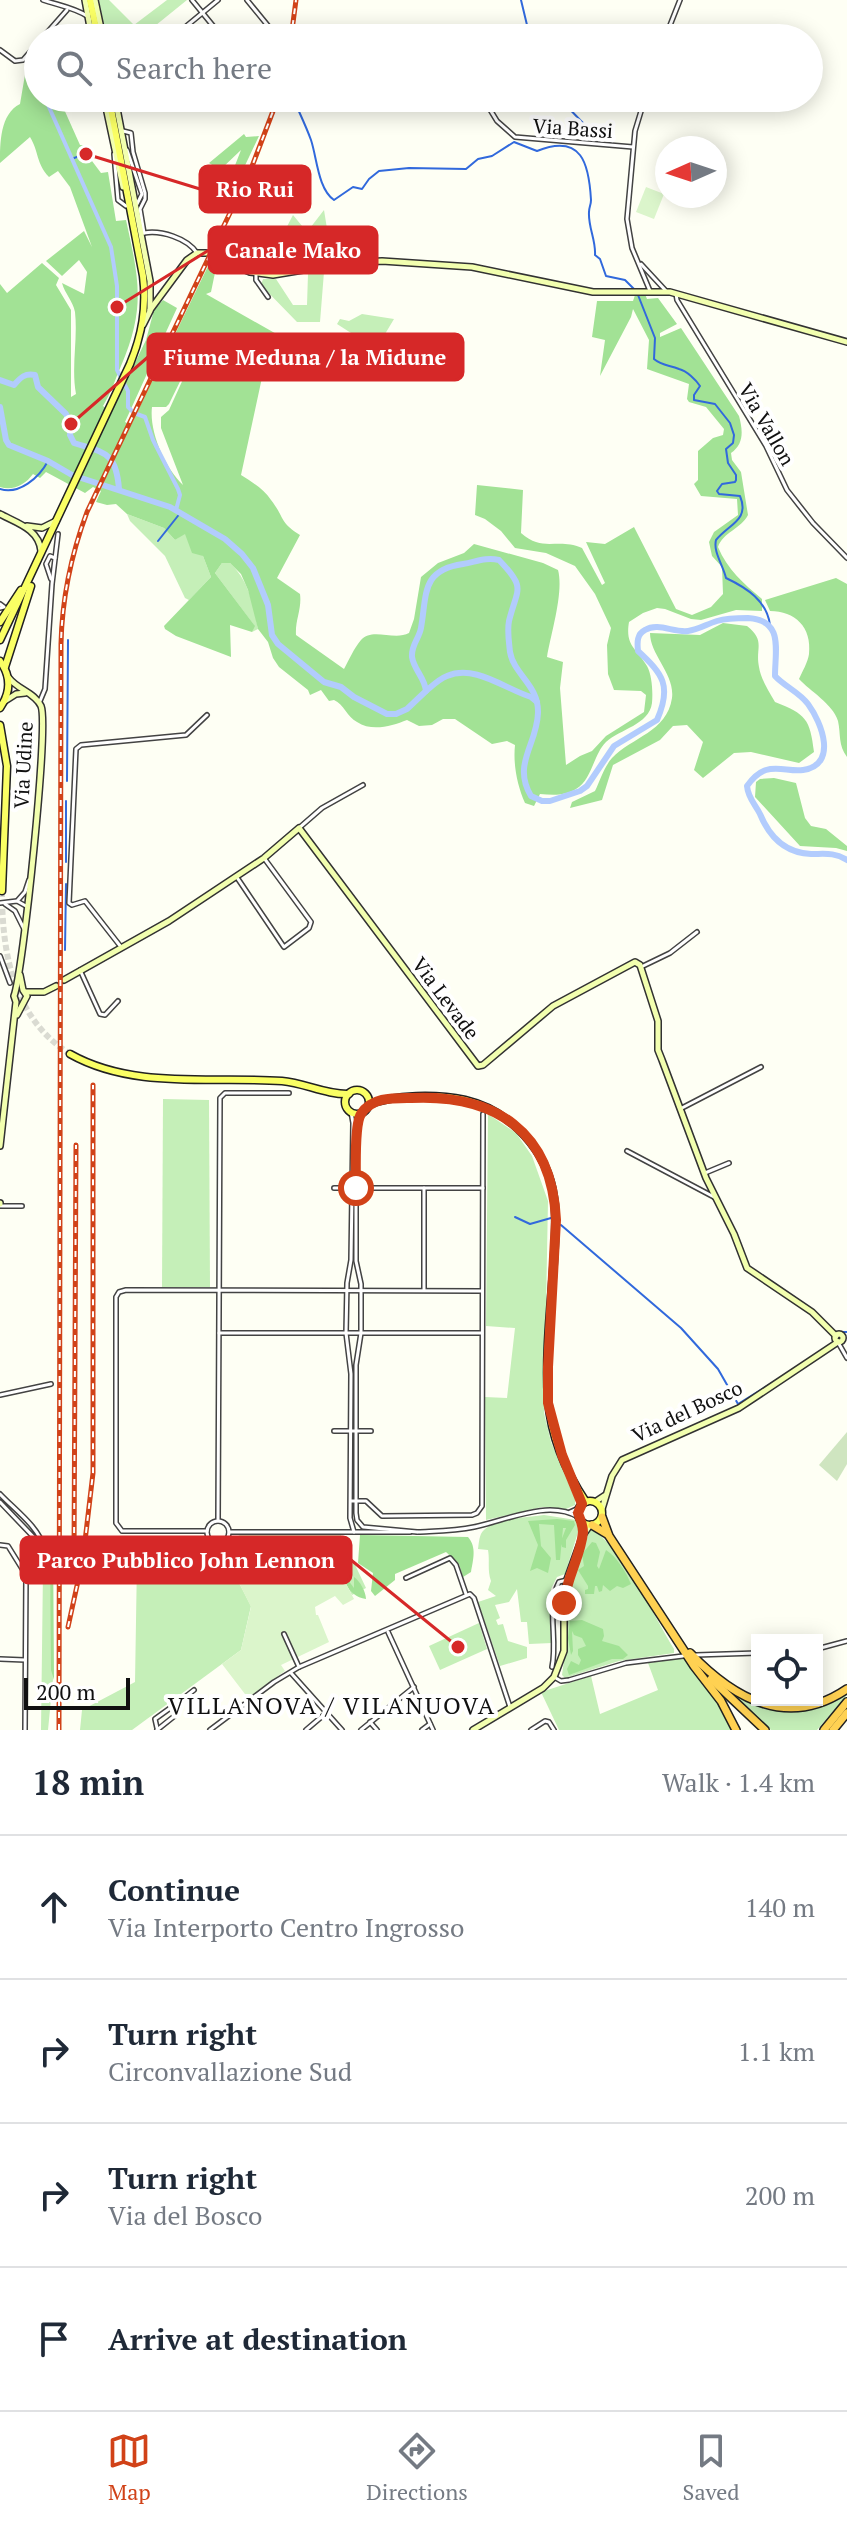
<!DOCTYPE html>
<meta charset="utf-8">
<style>
:root{--surface:#fff;--page:#f2f2f3;--text:#1f2937;--muted:#747a83;--line:#e0e1e3;--accent:#d14218}
body{margin:0;font-family:"PT Serif",serif;background:var(--page);color:var(--text)}
.controls{position:absolute;right:24px;bottom:24px;display:grid;overflow:hidden;border-radius:0px;box-shadow:0 4px 20px #0003}
.controls button{width:72px;height:72px;display:grid;place-items:center;padding:0;border:0;border-bottom:2px solid var(--line);background:var(--surface);color:var(--text);font:40px sans-serif}
.compass{position:absolute;left:655px;top:136px;width:72px;height:72px;border-radius:50%;background:var(--surface);box-shadow:0 4px 20px #0003;rotate:267deg}
.scale{position:absolute;left:24px;bottom:20px;width:106px;box-sizing:border-box;padding-left:8px;border:4px solid #101010;border-top:0;font-size:22px;line-height:28px;white-space:nowrap;color:#101010;-webkit-text-stroke:6px #fff;paint-order:stroke}
.stop{position:absolute;width:24px;height:24px;margin:-18px;border:6px solid #d14218;border-radius:50%;background:#fff}
.stop.end{background:#d14218;border-color:#fff;box-shadow:0 2px 8px #0008}
.list{margin:0;padding:0;list-style:none}
h2{display:flex;justify-content:space-between;align-items:center;height:104px;margin:0;padding:0 32px;font-size:34px}
h2 small{font-size:26px;font-weight:400;color:var(--muted)}
.list li{display:grid;grid-template-columns:52px 1fr auto;gap:24px;align-items:center;box-sizing:border-box;height:144px;padding:0 32px;border-top:2px solid var(--line)}
.list b{display:block;font-size:30px;white-space:nowrap}
.list p{margin:0;font-size:26px;white-space:nowrap;color:var(--muted)}
.list em{font-size:26px;font-style:normal;color:var(--muted)}
.icon{flex:none;width:44px;height:44px;fill:none;stroke:currentColor;stroke-width:2;stroke-linecap:round;stroke-linejoin:round}
.map{position:relative;flex:none;width:847px;height:1730px;overflow:hidden}
.search{position:absolute;background:var(--surface);box-shadow:0 4px 20px #0003;left:24px;right:24px;top:24px;height:88px;display:flex;align-items:center;gap:20px;box-sizing:border-box;padding:0 28px;border-radius:44px;color:var(--muted);font-size:30px}
.sheet{height:680px;background:var(--surface)}
nav{display:flex;justify-content:space-around;align-items:center;box-sizing:border-box;height:112px;border-top:2px solid var(--line);background:var(--surface);font-size:22px;color:var(--muted)}
nav a{display:grid;justify-items:center;gap:4px}
nav .on{color:var(--accent)}
.map>svg:first-child{display:block}
.green{fill:#c5efb8}
.forest{fill:#a2e295}
.cemetery{fill:#cfe5c0}
.pitch{fill:#dbf5cb}
.lines{fill:none;stroke-linecap:round;stroke-linejoin:round}
.stream{stroke:#3169dc;stroke-width:2}
.canal{stroke:#b2ccfd;stroke-width:4}
.river{stroke:#b2ccfd;stroke-width:6}
.secondary-tunnel{stroke:#dadbd2;stroke-width:5;stroke-dasharray:5 2.5;stroke-linecap:butt}
.primary-tunnel{stroke:#dadbd2;stroke-width:6;stroke-dasharray:6 3;stroke-linecap:butt}
.street-casing{stroke:#434343;stroke-width:6}
.secondary-casing{stroke:#323232;stroke-width:8}
.primary-casing{stroke:#212121;stroke-width:9}
.highway-casing{stroke:#212121;stroke-width:10}
.street{stroke:#fff;stroke-width:3}
.secondary{stroke:#f2ffaf;stroke-width:5}
.primary{stroke:#faff64;stroke-width:6}
.highway{stroke:#ffd152;stroke-width:7}
.rail-casing{stroke:#d14218;stroke-width:5}
.rail{stroke:#fff;stroke-width:2;stroke-dasharray:6;stroke-linecap:butt}
.route{stroke:#d14218;stroke-width:10}
.labels{text-anchor:middle;dominant-baseline:central;stroke-width:8;stroke-linejoin:round;paint-order:stroke}
.street-label{font-size:20px;fill:#101010;stroke:#fff}
.quarter-label{font-size:24px;letter-spacing:2px;fill:#101010;stroke:#fff}
.leader{fill:none;stroke:#d62828;stroke-width:3}
.callout-dot{fill:#d62828;stroke:#fff;stroke-width:3}
.callout{fill:#d62828;stroke:#d62828;stroke-width:3}
.callout-label{font-size:22px;text-anchor:middle;font-weight:bold;fill:#fff}
</style>
<div class="map">
<svg width="847" height="1730" viewBox="0 0 847 1730">
<rect width="100%" height="100%" fill="#fefff4"/>
<g class="green">
<polygon points="99,0 109,0 134,25 167,0 187,0 140,38 106,38"/>
<polygon points="324,210 329,241 307,232 286,268 265,269 293,215 307,232"/>
<polygon points="324,272 320,322 297,322 261,285 263,279 276,279 293,305 307,305 308,274"/>
<polygon points="362,314 394,319 376,349 337,324 340,319 349,321"/>
<polygon points="127,514 164,528 175,540 185,533 203,556 211,577 189,600 185,598 165,556 130,521"/>
<path d="M222 563H230C249 581 253 604 258 629L252 632 254 625 215 573Z"/>
<polygon points="163,1099 209,1100 210,1287 162,1287"/>
<polygon points="488,1114 516,1133 532,1156 548,1201 544,1413 551,1442 575,1499 575,1505 566,1509 542,1507 486,1520 485,1397 507,1398 515,1328 486,1326"/>
<path d="M544 1515 576 1520 579 1529 565 1574 557 1577 551 1589 552 1643 529 1644 527 1622H521L517 1589 509 1602 495 1605 500 1618 496 1620 498 1625 503 1624 508 1641 527 1647V1658L500 1666 478 1602 496 1596 488 1590 491 1581C487 1570 490 1561 488 1550L478 1549C479 1543 479 1534 484 1530 497 1517 527 1518 544 1515Z"/>
<polygon points="24,1523 38,1537 41,1544 46,1543 50,1559 53,1679 48,1730 41,1730 43,1569 35,1548 41,1545"/>
<path d="M594 1529C629 1561 650 1609 674 1649V1653L619 1661 565 1678 562 1675 566 1646V1603L569 1580 587 1531Z"/>
<polygon points="242,1534 341,1535 366,1588 352,1595 331,1555 297,1572 286,1553 239,1576 227,1559 232,1539"/>
<polygon points="218,1553 236,1577 251,1606 241,1650 132,1730 80,1730 82,1710 135,1682 137,1560 203,1559"/>
<polygon points="479,1623 487,1649 440,1670 429,1646"/>
<polygon points="684,1658 726,1714 733,1730 559,1730 541,1692 591,1676 600,1714 658,1690 648,1663"/>
<polygon points="720,1685 755,1704 805,1708 847,1691 847,1695 817,1730 771,1730"/>
</g>
<g class="forest">
<path d="M30 62 38 68V98H59L80 145H84L89 157 101 173 108 172 116 221 126 220C139 279 146 308 121 366 115 380 111 393 103 406L111 412 146 340 154 310 163 300 177 308 125 422 131 425 211 260 217 263 211 292 206 294 280 336 265 354 236 348 196 349 169 404 166 407H152C149 432 165 468 183 485L161 428V417L169 410 195 353 198 351 266 359 241 475C252 482 264 489 271 500 285 518 279 522 300 535L277 578 300 594C302 609 295 620 296 635L344 669C349 660 354 648 361 640 372 627 394 641 409 633L414 619 421 577 438 563 464 553 474 544 543 563 558 570C564 592 551 633 547 657L563 662 560 688 566 765 580 756 592 751 606 736 644 712 646 695 641 691 614 690 608 674 607 645 611 628 595 594 575 566 546 553 515 548 501 531 485 519 475 515 477 485 523 490 521 533C544 553 557 537 582 548L602 585 605 583 586 542 605 544 634 527 676 609 692 615 711 607 723 594 722 567 712 556 709 542 714 532 738 515 737 499 701 496 694 484 698 480V451L713 438 723 435 724 429 706 407 689 402 687 399 689 384 647 369 649 340 633 309 631 317 600 376 605 340 592 337 597 301H633L635 295 645 294 647 299 658 298 677 324 660 333V337L681 328 739 416C743 431 744 444 731 453L732 460 741 472 748 515C741 529 723 532 718 547 727 569 744 584 762 599V611L736 610 701 620 691 619 665 609 657 608 643 613 629 622C625 646 636 648 647 666 652 675 653 692 652 703 649 725 620 729 606 742 593 755 592 780 576 789 565 796 553 795 540 794L534 806 525 803C517 785 513 764 515 745L507 741 492 744 455 719H443L432 725 419 726 407 720C392 726 372 732 357 722 347 717 344 704 334 700L329 701 321 690 310 695 308 690 279 667 273 658 268 642 258 629 248 590 241 574 230 563H222L215 573 255 626 252 632 230 625 231 657 176 636 165 629 164 626 211 577 203 556 192 553 185 534 175 540 164 528 127 514 116 504 107 505 96 502 101 491 93 487 85 493 46 472 40 478 33 474C25 485 13 491 0 487V284L7 293 42 263 59 278 56 285 71 310V397L76 394C71 367 78 340 75 312 73 301 65 294 62 283L84 294 87 272 79 260 62 276 46 261 84 231 92 247 70 187 58 171 49 177C36 163 39 152 30 137L0 163C0 143 0 114 20 104L27 63Z"/>
<polygon points="244,134 246,137 259,136 231,195 225,191 241,150 220,170 209,163"/>
<path d="M836 578 847 584V757C838 745 841 735 838 721 833 704 810 691 799 679 802 672 808 662 809 654 812 627 795 611 770 611L765 600Z"/>
<path d="M723 623 747 626C766 641 755 648 759 667 761 680 769 691 775 702 806 714 810 719 814 752L799 763 751 752 734 753 703 778 694 770 703 742 687 725 673 726 660 740 613 765 602 800 570 808 572 802 595 791C600 781 604 767 612 758 632 737 667 732 672 698 675 674 650 655 650 633L700 635Z"/>
<polygon points="774,778 796,783 805,818 811,826 826,829 847,846 847,851 836,848 800,846 755,797 756,782 760,779"/>
<polygon points="557,1519 574,1521 575,1525 566,1540 566,1548 562,1547 561,1541 566,1528 563,1528 560,1560 556,1560 554,1525 539,1524 541,1546 551,1558 548,1573 537,1568 530,1571 538,1545 528,1521"/>
<path d="M360 1535 468 1537C477 1547 473 1560 471 1572L463 1577 459 1564 446 1552 395 1574V1580L375 1596 371 1591 373 1573 358 1563Z"/>
<polygon points="50,1538 53,1538 54,1680 51,1670 50,1559 46,1547"/>
<path d="M592 1542 596 1543 600 1552 597 1566 599 1569 606 1550C617 1557 626 1572 631 1584L623 1588 617 1586 610 1591 603 1585 602 1591 599 1592 597 1586H595L594 1594H585V1590L588 1589V1586L578 1570 584 1566 582 1554Z"/>
<path d="M342 1547C348 1551 351 1560 352 1567L347 1569 348 1580 354 1588V1577C360 1581 366 1592 366 1599 346 1596 343 1577 341 1561L336 1562 329 1554 322 1556 318 1554Z"/>
<polygon points="582,1620 603,1629 604,1636 602,1641 619,1646 628,1655 623,1659 612,1659 569,1675 567,1669 571,1661 579,1665 581,1660 578,1655 578,1649 586,1646 582,1638 574,1635 572,1631 573,1651 571,1655 568,1638 570,1621"/>
</g>
<polygon class="cemetery" points="847,1432 847,1464 837,1481 819,1465"/>
<g class="pitch">
<polygon points="646,187 664,194 654,219 636,212"/>
<polygon points="286,1552 297,1572 331,1555 354,1599 343,1605 335,1596 315,1607 316,1615 318,1615 329,1642 281,1665 285,1671 248,1698 222,1664 241,1650 251,1607 236,1577"/>
</g>
<g class="lines">
<g class="stream">
<polyline points="521,0 527,25 534,38"/>
<path d="M293 98C299 112 306 126 311 140 317 158 318 189 334 200L353 187 362 189 369 179 379 171 409 168 466 169 478 159 492 156 514 142 537 151C582 133 589 164 591 200 591 205 589 207 589 212 588 227 596 240 595 255L600 259 606 276 625 280 635 290"/>
<polyline points="559,98 583,123 583,138"/>
<polyline points="71,159 86,154"/>
<path d="M638 295 655 338 654 359C662 366 670 365 679 369 687 371 696 380 700 386L694 395V400L715 404 730 423 734 435 733 443 726 449 728 463 736 475V480L735 482 722 484 717 491 719 494 740 496C750 520 729 524 716 540 713 552 723 565 726 578 747 588 767 601 770 625"/>
<path d="M0 489C19 495 39 478 48 461"/>
<polyline points="158,541 181,512"/>
<polyline points="67,781 68,640"/>
<polyline points="66,801 66,862"/>
<polyline points="65,950 66,884"/>
<polyline points="515,1217 530,1224 551,1218"/>
<polyline points="561,1225 681,1328 718,1369 738,1404 783,1376"/>
<polyline points="842,1332 847,1332"/>
</g>
<g class="canal">
<polyline points="30,75 38,87"/>
<polyline points="45,98 111,247 117,286 117,370 128,391 128,407 134,413 145,417 153,440 178,489 180,495 176,510"/>
</g>
<g class="river">
<path d="M0 380 14 385C21 377 25 373 35 375L38 387 66 414 71 424 70 435 74 443C104 453 116 451 119 489"/>
<path d="M0 407 6 440 9 445 48 461 72 475 170 507 225 539 242 554 253 568 268 605 272 635 278 644 324 682 341 687 354 697 387 714H396L407 709 426 691C425 678 414 670 412 657 411 645 419 639 421 628 427 594 421 570 463 564 476 562 485 557 499 560 527 589 517 588 509 621 507 631 509 642 510 652 514 675 539 685 538 713 537 745 512 764 531 796L542 801H550L580 791 587 786 614 746 657 720C672 686 663 674 638 651 637 642 637 634 645 630 658 622 674 633 688 631 698 630 707 624 717 621 727 618 738 618 748 618 784 620 775 650 775 676 784 686 799 692 808 704 822 723 838 765 803 770 791 772 778 766 766 770 757 773 752 779 747 786 748 798 755 804 760 814 769 836 785 853 811 854 825 854 834 852 847 860"/>
<path d="M426 691C432 686 439 679 447 676 475 664 505 689 531 697L537 702"/>
</g>
<polyline class="secondary-tunnel" points="206,253 219,259"/>
<path class="primary-tunnel" d="M2 891C2 953 13 1018 70 1054"/>
<defs>
<g id="street">
<path d="M43 0C58 5 75 8 87 16"/>
<polyline points="192,0 223,38"/>
<polyline points="247,0 278,38"/>
<polyline points="45,35 67,10"/>
<polyline points="172,38 218,0"/>
<polyline points="665,38 680,0"/>
<polyline points="0,50 15,61 23,60 38,43"/>
<polyline points="217,98 222,101 228,98"/>
<polyline points="483,98 497,121 515,137 633,147"/>
<polyline points="645,98 635,131 627,219 632,248 650,291"/>
<polyline points="123,131 131,133 133,152 145,193 145,199 140,209 144,233"/>
<polyline points="127,150 142,194 137,204"/>
<polyline points="114,154 118,200 126,206"/>
<path d="M144 233C161 230 187 238 197 253"/>
<polyline points="641,264 666,291"/>
<polyline points="256,274 256,280 268,297"/>
<polyline points="676,294 677,300 766,446 787,490 813,523 847,558"/>
<polyline points="51,579 46,564 50,556 55,558"/>
<polyline points="0,604 4,607 0,608"/>
<polyline points="40,701 45,689 52,584 58,534"/>
<polyline points="299,828 322,808 363,785"/>
<polyline points="236,876 284,947 309,928 311,922 264,858"/>
<polyline points="18,900 25,892 29,880"/>
<polyline points="0,903 17,901 26,906"/>
<polyline points="5,904 15,911 24,929"/>
<polyline points="121,947 85,901 72,905 69,903 76,749 81,745 186,735 207,715"/>
<polyline points="0,956 10,983"/>
<polyline points="641,967 670,953 697,932"/>
<polyline points="80,970 100,1014 105,1015 118,1001"/>
<polyline points="680,1109 761,1067"/>
<polyline points="351,1112 353,1123 351,1260 347,1283 346,1333 351,1374 350,1518 354,1532"/>
<polyline points="361,1114 356,1142 356,1261 361,1284 361,1333 356,1365 356,1513 357,1520 363,1527 417,1532"/>
<polyline points="627,1151 714,1197"/>
<polyline points="705,1173 729,1163"/>
<polyline points="334,1188 351,1188"/>
<polyline points="358,1188 483,1188"/>
<polyline points="0,1206 22,1206"/>
<polyline points="424,1290 424,1188"/>
<polyline points="219,1333 482,1333"/>
<polyline points="839,1344 847,1358"/>
<polyline points="0,1395 51,1384"/>
<polyline points="334,1431 371,1431"/>
<path d="M0 1494C15 1510 39 1527 44 1548L0 1502"/>
<polyline points="351,1501 366,1501 382,1516 472,1515 477,1513 482,1506 483,1114"/>
<polyline points="570,1512 579,1508"/>
<polyline points="218,1521 220,1098 225,1093 289,1093"/>
<circle cx="218" cy="1532" r="11"/>
<polyline points="207,1531 122,1531 116,1523 116,1297 119,1292 126,1290 482,1291"/>
<polyline points="229,1532 410,1532"/>
<path d="M418 1532C436 1531 455 1531 474 1527 505 1521 548 1499 578 1517"/>
<polyline points="220,1542 224,1551"/>
<polyline points="0,1545 8,1546 26,1575 25,1730"/>
<polyline points="180,1556 200,1556 210,1540"/>
<polyline points="406,1578 450,1558 456,1565 466,1594"/>
<polyline points="388,1632 433,1730"/>
<polyline points="284,1634 299,1667"/>
<polyline points="817,1649 847,1641"/>
<polyline points="696,1655 757,1653"/>
<polyline points="0,1659 25,1660"/>
<path d="M552 1667C558 1640 546 1607 559 1582L567 1580"/>
<polyline points="291,1673 342,1730"/>
<polyline points="554,1677 561,1681 569,1680 626,1663 683,1656"/>
<polyline points="370,1722 377,1730"/>
<polyline points="157,1728 155,1719 180,1701"/>
<polyline points="157,1730 177,1714 180,1701 194,1690"/>
<polyline points="210,1730 274,1682 299,1667 470,1594 474,1598 510,1707"/>
<polyline points="306,1730 326,1713"/>
<polyline points="361,1730 414,1687"/>
<polyline points="422,1730 430,1724"/>
<polyline points="531,1730 545,1721 549,1722 554,1730"/>
</g>
<g id="secondary">
<polyline points="85,0 92,38"/>
<polyline points="95,0 103,38"/>
<polyline points="104,98 123,187"/>
<polyline points="115,98 150,281 150,311 143,325"/>
<polyline points="219,259 250,272 273,275 345,263 382,261 472,267 593,292 670,292 847,342"/>
<polyline points="150,310 187,260 197,253 206,253"/>
<path d="M0 514C17 523 39 529 41 551"/>
<polyline points="27,526 42,528 56,521"/>
<polyline points="5,701 16,694 25,693"/>
<polyline points="64,980 169,921 264,858 299,828 478,1066 483,1065 553,1006 635,962 640,965 658,1021 658,1050 662,1060 706,1178 734,1234 747,1268 812,1312 836,1336"/>
<polyline points="26,992 44,992 56,986"/>
<polyline points="17,1015 27,996 23,990 20,975"/>
<path d="M0 1146 16 1002 14 996C23 972 49 725 41 706 35 693 17 689 9 678"/>
<polyline points="0,1203 0,1204"/>
<circle cx="839" cy="1338" r="4"/>
<polyline points="595,1502 604,1496"/>
<polyline points="602,1509 612,1476 622,1460 739,1408 838,1342"/>
<polyline points="582,1522 583,1534"/>
<polyline points="473,1730 543,1688 554,1677 564,1651 564,1603 566,1582 583,1535 590,1525"/>
</g>
<g id="primary">
<polyline points="90,0 98,38"/>
<polyline points="0,622 21,590"/>
<path d="M0 640 130 364C142 335 147 308 143 276L109 98"/>
<path d="M0 661C11 676 11 692 0 708"/>
<polyline points="5,667 31,586"/>
<polyline points="0,725 7,766 2,891"/>
<path d="M70 1054C134 1090 212 1076 282 1081 305 1083 326 1095 349 1094"/>
<circle cx="357" cy="1102" r="12"/>
<path d="M369 1105C394 1094 438 1094 465 1100 511 1111 548 1151 554 1198 557 1218 555 1239 554 1259 551 1305 545 1353 548 1400 551 1436 566 1472 586 1502"/>
<circle cx="590" cy="1513" r="12"/>
</g>
<g id="highway">
<polyline points="602,1517 609,1536 694,1666 721,1701 736,1730"/>
<polyline points="592,1525 607,1534"/>
<path d="M690 1653C733 1698 787 1730 847 1689"/>
<polyline points="711,1679 765,1730"/>
<polyline points="824,1730 847,1702"/>
<polyline points="833,1730 847,1713"/>
</g>
</defs>
<use href="#street" class="street-casing"/>
<use href="#secondary" class="secondary-casing"/>
<use href="#primary" class="primary-casing"/>
<use href="#highway" class="highway-casing"/>
<use href="#street" class="street"/>
<use href="#secondary" class="secondary"/>
<use href="#primary" class="primary"/>
<use href="#highway" class="highway"/>
<defs>
<g id="rail">
<polyline points="291,38 296,0"/>
<polyline points="74,1557 76,1145"/>
<polyline points="68,1627 83,1558 93,1473 93,1085"/>
<path d="M59 1730 61 644C62 598 71 555 87 512L251 169 278 98"/>
</g>
</defs>
<use href="#rail" class="rail-casing"/>
<use href="#rail" class="rail"/>
</g>
<g class="lines">
<path class="route" d="M356 1188C356 1173 354 1125 361 1114 372 1097 393 1098 411 1098 495 1094 552 1131 556 1220L548 1367V1403L562 1455 582 1504 578 1513C580 1519 583 1525 583 1532 581 1556 566 1578 564 1603"/>
</g>
<g class="labels">
<g class="street-label">
<text transform="translate(573 128) rotate(4)">Via Bassi</text>
<text transform="translate(767 424) rotate(60)">Via Vallon</text>
<text transform="translate(23 765) rotate(-87)">Via Udine</text>
<text transform="translate(446 998) rotate(53)">Via Levade</text>
<text transform="translate(687 1411) rotate(-25)">Via del Bosco</text>
</g>
<g class="quarter-label">
<text x="332" y="1705">VILLANOVA / VILANUOVA</text>
</g>
</g>
<path class="leader" d="M86 154L200 189M117 307L209 250M71 424L148 357M458 1647L351 1560"/>
<g class="callout-dot">
<circle cx="86" cy="154" r="8"/>
<circle cx="117" cy="307" r="8"/>
<circle cx="71" cy="424" r="8"/>
<circle cx="458" cy="1647" r="8"/>
</g>
<g class="callout">
<rect x="200" y="166" width="110" height="46" rx="8"/>
<rect x="209" y="227" width="168" height="46" rx="8"/>
<rect x="148" y="334" width="315" height="46" rx="8"/>
<rect x="21" y="1537" width="330" height="46" rx="8"/>
</g>
<g class="callout-label">
<text x="255" y="197">Rio Rui</text>
<text x="293" y="258">Canale Mako</text>
<text x="305" y="365">Fiume Meduna / la Midune</text>
<text x="186" y="1568">Parco Pubblico John Lennon</text>
</g>
</svg>
<div class="controls">
<button><svg class="icon" aria-label="locate" viewBox="0 0 24 24"><circle cx="12" cy="12" r="6"/><path d="M12 2v4M12 18v4M2 12h4M18 12h4"/></svg></button>
</div>
<svg class="compass" viewBox="-18 -18 36 36"><path d="M0-13l5 13h-10z" fill="#e53935"/><path d="M0 13l5-13h-10z" fill="#747a83"/></svg>
<div class="scale">200 m</div>
<div class="stop" style="left:356px;top:1188px"></div>
<div class="stop end" style="left:564px;top:1603px"></div>
<div class="search"><svg class="icon" aria-label="search" viewBox="0 0 24 24"><circle cx="10" cy="10" r="6"/><path d="M15 15l6 6"/></svg>Search here</div>
</div>
<section class="sheet">
<h2>18 min<small>Walk · 1.4 km</small></h2>
<ul class="list">
<li><svg class="icon" aria-label="ahead" viewBox="0 0 24 24"><path d="M12 20V5M6 11l6-6 6 6"/></svg><div><b>Continue</b><p>Via Interporto Centro Ingrosso</p></div><em>140 m</em></li>
<li><svg class="icon" aria-label="right" viewBox="0 0 24 24"><path d="M7 20v-9h11M14 6l5 5-5 5"/></svg><div><b>Turn right</b><p>Circonvallazione Sud</p></div><em>1.1 km</em></li>
<li><svg class="icon" aria-label="right" viewBox="0 0 24 24"><path d="M7 20v-9h11M14 6l5 5-5 5"/></svg><div><b>Turn right</b><p>Via del Bosco</p></div><em>200 m</em></li>
<li><svg class="icon" aria-label="arrive" viewBox="0 0 24 24"><path d="M6 21V4h12l-3 4 3 4H6"/></svg><div><b>Arrive at destination</b></div></li>
</ul>
</section>
<nav>
<a class="on"><svg class="icon" aria-label="map" viewBox="0 0 24 24"><path d="M3 6l6-2 6 2 6-2v14l-6 2-6-2-6 2zM9 4v14M15 6v14"/></svg>Map</a>
<a><svg class="icon" aria-label="directions" viewBox="0 0 24 24"><path d="M12 3l9 9-9 9-9-9zM9 14v-3h6M13 9l2 2-2 2"/></svg>Directions</a>
<a><svg class="icon" aria-label="saved" viewBox="0 0 24 24"><path d="M7 4h10v16l-5-4-5 4z"/></svg>Saved</a>
</nav>
